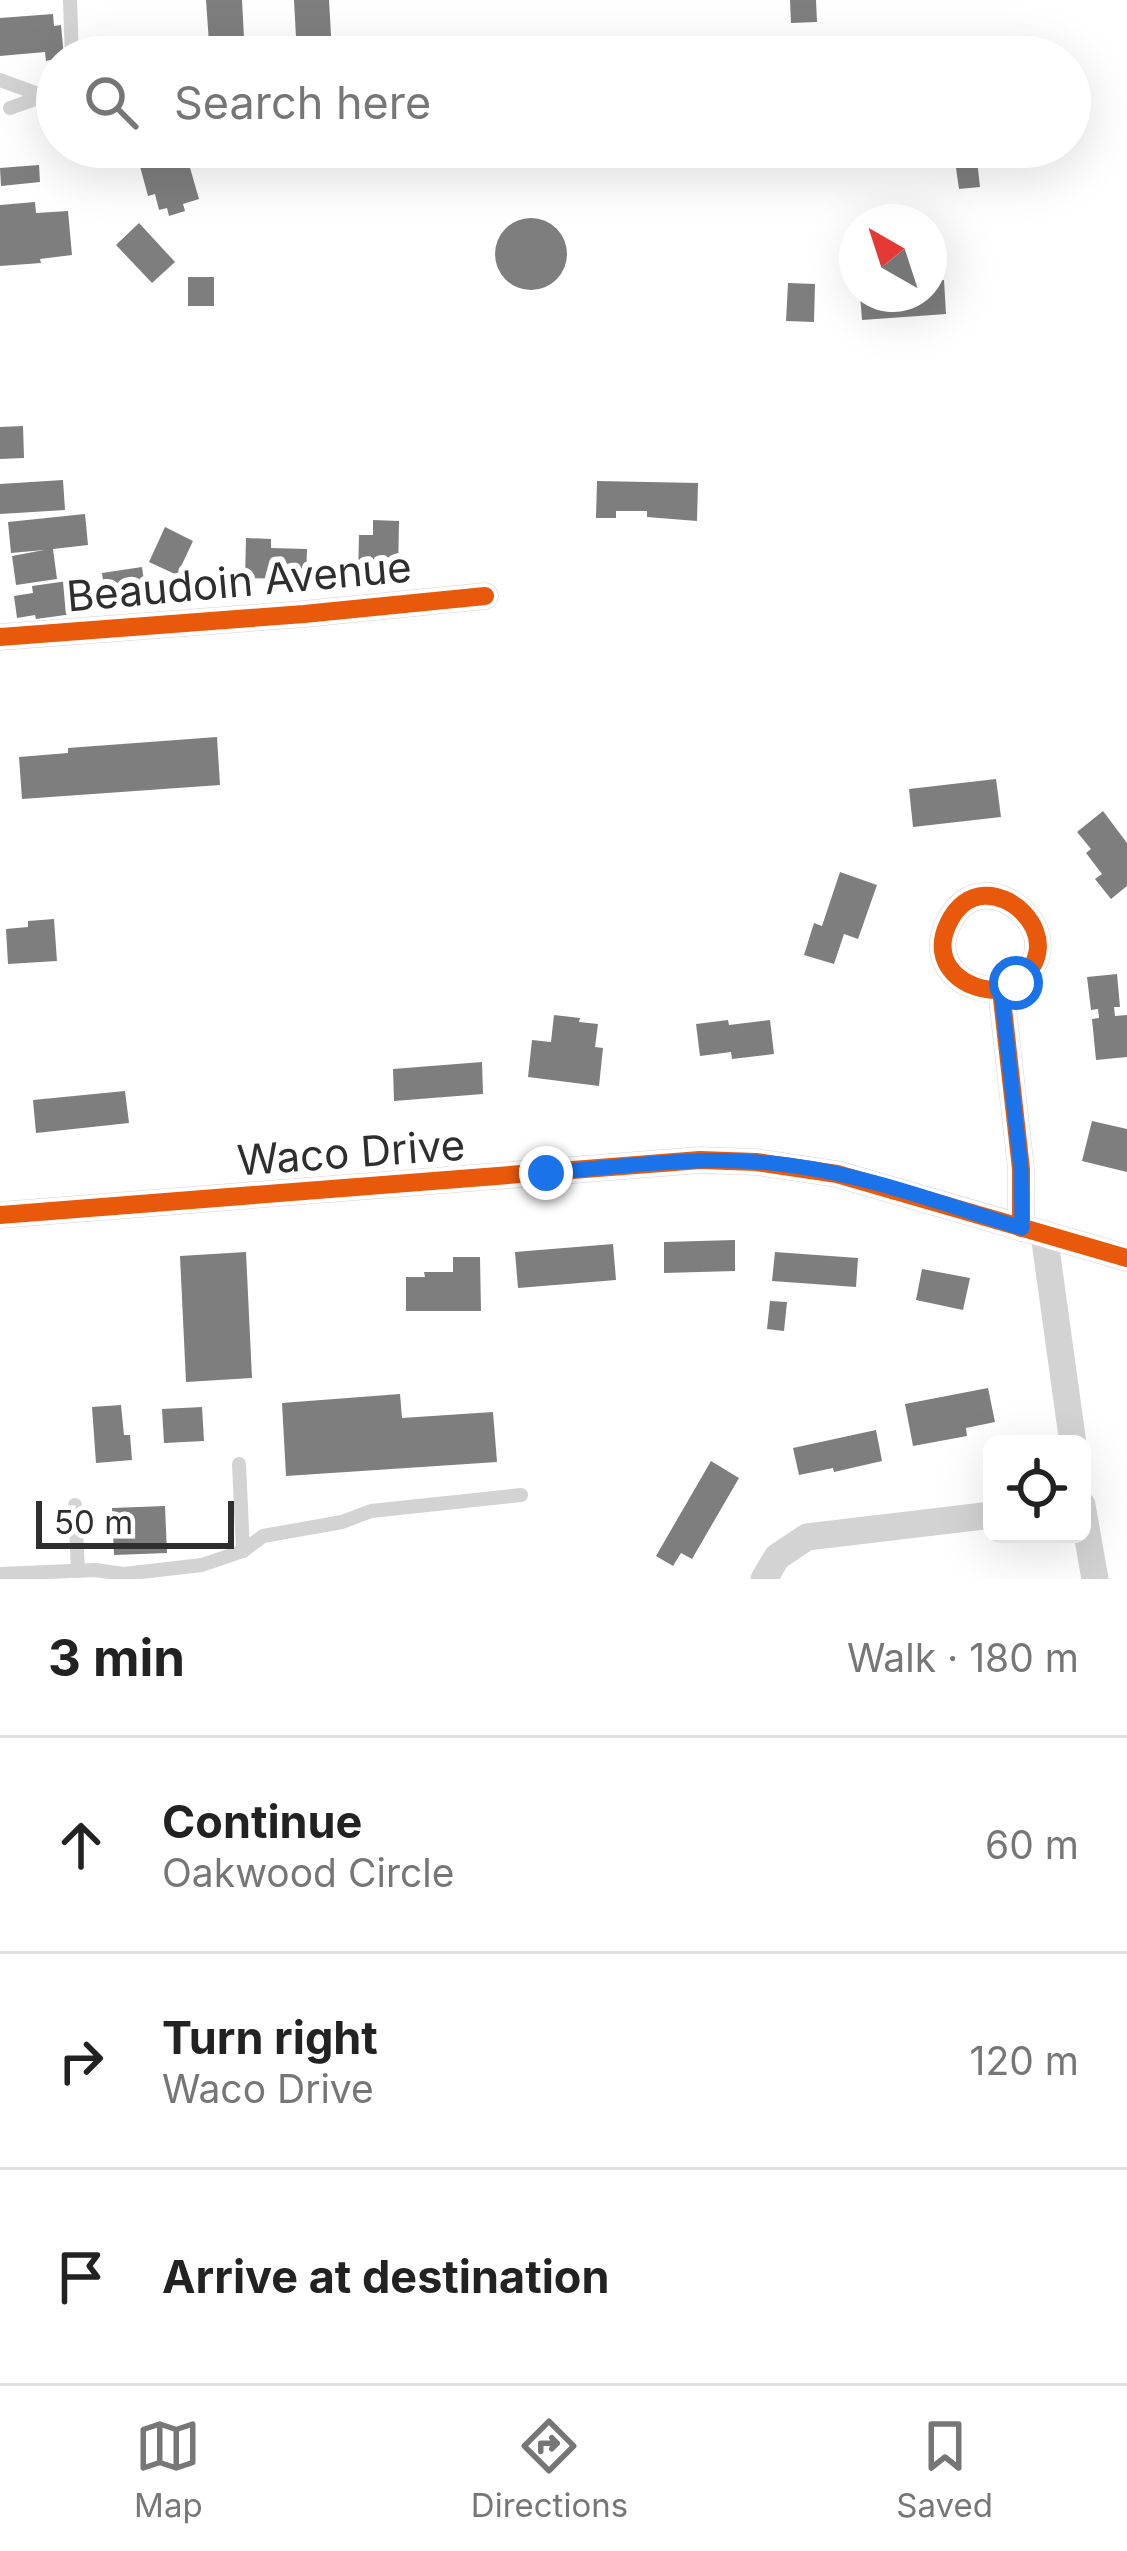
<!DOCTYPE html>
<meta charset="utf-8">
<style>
:root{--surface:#fff;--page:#f2f2f2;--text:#222;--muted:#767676;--line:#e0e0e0;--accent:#777}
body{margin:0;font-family:Inter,sans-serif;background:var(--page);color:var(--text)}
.controls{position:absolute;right:36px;bottom:36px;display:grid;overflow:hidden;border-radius:18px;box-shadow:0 12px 48px #0002}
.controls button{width:108px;height:108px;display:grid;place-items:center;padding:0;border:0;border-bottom:3px solid var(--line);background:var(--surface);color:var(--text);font:60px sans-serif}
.compass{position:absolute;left:839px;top:204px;width:108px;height:108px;border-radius:50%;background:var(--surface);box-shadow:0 12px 48px #0002;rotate:321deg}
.scale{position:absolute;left:36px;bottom:30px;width:198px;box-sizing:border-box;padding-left:12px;border:6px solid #2e2e2e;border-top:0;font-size:33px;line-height:42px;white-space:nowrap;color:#2e2e2e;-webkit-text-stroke:9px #fff;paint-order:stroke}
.stop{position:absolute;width:36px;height:36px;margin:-27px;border:9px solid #1a73e8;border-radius:50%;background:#fff}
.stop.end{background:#1a73e8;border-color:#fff;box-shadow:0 3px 12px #0008}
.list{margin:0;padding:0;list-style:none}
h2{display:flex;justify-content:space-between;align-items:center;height:156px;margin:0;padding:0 48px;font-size:51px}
h2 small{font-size:39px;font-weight:400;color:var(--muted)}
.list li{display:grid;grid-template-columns:78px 1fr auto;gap:36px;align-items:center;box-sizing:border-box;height:216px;padding:0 48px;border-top:3px solid var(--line)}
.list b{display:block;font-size:45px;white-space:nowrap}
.list p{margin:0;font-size:39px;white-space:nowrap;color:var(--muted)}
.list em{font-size:39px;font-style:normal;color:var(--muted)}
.icon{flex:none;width:66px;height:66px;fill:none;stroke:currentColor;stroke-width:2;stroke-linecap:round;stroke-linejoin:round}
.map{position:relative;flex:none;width:1127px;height:1579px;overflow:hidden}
.search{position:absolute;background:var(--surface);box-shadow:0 12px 48px #0002;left:36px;right:36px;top:36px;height:132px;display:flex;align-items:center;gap:30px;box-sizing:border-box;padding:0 42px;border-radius:66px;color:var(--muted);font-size:45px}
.sheet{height:804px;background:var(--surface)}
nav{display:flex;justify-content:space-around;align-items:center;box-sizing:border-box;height:168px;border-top:3px solid var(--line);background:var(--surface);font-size:33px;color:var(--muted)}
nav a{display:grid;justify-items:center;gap:6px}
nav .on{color:var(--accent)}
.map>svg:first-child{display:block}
.building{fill:#7e7e7e}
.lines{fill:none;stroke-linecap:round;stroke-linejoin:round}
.lane{stroke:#d3d3d3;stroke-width:14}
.street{stroke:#d3d3d3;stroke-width:27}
.cycleway-casing{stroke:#fff;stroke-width:26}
.cycleway{stroke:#e8590c;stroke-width:18}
.route{stroke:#1a73e8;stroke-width:15}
.labels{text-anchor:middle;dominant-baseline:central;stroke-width:12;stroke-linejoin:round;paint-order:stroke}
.street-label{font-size:42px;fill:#2e2e2e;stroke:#fff}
</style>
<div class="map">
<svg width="1127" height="1579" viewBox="0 0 1127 1579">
<rect width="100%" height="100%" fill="#fff"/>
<g class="building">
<polygon points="206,0 242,0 245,57 210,57"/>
<polygon points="294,0 329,0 332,53 297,56"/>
<polygon points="790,0 816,0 817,22 791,23"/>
<polygon points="53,14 54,26 61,25 64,57 46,61 45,52 0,56 0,18"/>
<polygon points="142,147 184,147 199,199 183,204 185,211 169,216 167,208 159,210 155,194 148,196 138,159 145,157"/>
<polygon points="953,147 987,147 989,159 977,160 980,187 959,189"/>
<polygon points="39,165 40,182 1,186 0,168"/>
<polygon points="35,202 36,213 68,211 72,255 40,259 41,263 0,266 0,205"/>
<circle cx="531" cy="254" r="36"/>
<polygon points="139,223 175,262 152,283 116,245"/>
<rect x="188" y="277" width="26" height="29"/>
<polygon points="944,280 946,314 862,320 860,294 929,294 929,281"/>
<polygon points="788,283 815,284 814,322 786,321"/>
<polygon points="23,426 24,458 0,459 0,427"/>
<polygon points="63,480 65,510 0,514 0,484"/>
<polygon points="597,481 698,483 697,521 647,517 647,511 616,511 616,518 596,518"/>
<polygon points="85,514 88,545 53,549 57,579 16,585 12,556 44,550 11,553 8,522"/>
<polygon points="373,520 399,521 398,576 358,576 359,535 373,535"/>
<polygon points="165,527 193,541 177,575 149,562"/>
<polygon points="246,538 271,539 271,548 307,549 306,579 245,578"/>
<polygon points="142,567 147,603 107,609 102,573"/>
<polygon points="75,580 80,613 36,619 35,615 17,618 14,596 33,593 32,586"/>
<polygon points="217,737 220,785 22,799 19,757 68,753 68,748"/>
<polygon points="996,779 1001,817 913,827 909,789"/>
<polygon points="1103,811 1127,843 1127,886 1111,899 1095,879 1102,874 1086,853 1091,849 1077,832"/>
<polygon points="840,872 877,885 858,939 844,934 834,964 804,955 814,923 822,926"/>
<polygon points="54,919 57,961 8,964 6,929 28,927 28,921"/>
<polygon points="1117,974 1120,1007 1114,1007 1115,1016 1127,1015 1127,1057 1096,1060 1092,1019 1099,1018 1098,1009 1091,1010 1087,977"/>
<polygon points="554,1015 580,1018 579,1022 598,1024 595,1047 603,1048 599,1086 528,1077 532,1040 551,1042"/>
<polygon points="728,1020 729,1025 770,1020 774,1054 732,1059 731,1052 700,1056 696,1024"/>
<polygon points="482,1062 483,1094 394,1101 393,1069"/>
<polygon points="125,1091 129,1123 36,1133 33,1100"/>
<polygon points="1092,1121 1127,1129 1127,1172 1082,1161"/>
<polygon points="735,1240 735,1271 664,1273 664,1242"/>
<polygon points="613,1244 616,1280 518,1288 515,1252"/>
<polygon points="246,1252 252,1378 186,1382 180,1256"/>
<polygon points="775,1252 858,1258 856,1287 772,1281"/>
<polygon points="453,1257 480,1257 481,1311 406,1311 406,1277 425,1277 424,1272 453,1272"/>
<polygon points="922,1269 970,1278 963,1310 916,1300"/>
<polygon points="770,1301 787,1302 784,1331 767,1329"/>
<polygon points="988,1388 995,1422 966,1428 967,1436 913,1446 905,1404"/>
<polygon points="400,1394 402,1418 493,1412 497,1462 286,1476 282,1403"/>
<polygon points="121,1405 124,1435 130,1435 132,1460 96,1463 92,1407"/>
<polygon points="202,1407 204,1441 164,1443 162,1409"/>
<polygon points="876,1430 882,1461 834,1472 833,1468 799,1475 793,1448"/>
<polygon points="711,1461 739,1478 692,1559 681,1553 673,1566 656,1556"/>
<polygon points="165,1506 167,1553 114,1555 112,1508"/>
</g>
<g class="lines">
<g class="lane">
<polyline points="70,0 72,57"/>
<polyline points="0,80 44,96"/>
<polyline points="10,108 44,96 57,88"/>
<polyline points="239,1464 243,1551"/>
<polyline points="75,1505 78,1571"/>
<polyline points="0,1574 95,1570 124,1574 202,1565 243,1551 263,1536 342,1522 371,1511 521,1495"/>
</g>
<g class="street">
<polyline points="0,637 304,614 485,596"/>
<path d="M1001 990C964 992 929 964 948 924 984 846 1095 950 1001 990L1021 1169V1228"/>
<polyline points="0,1215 662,1163 700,1160 756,1162 837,1174 1127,1258"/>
<polyline points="1044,1234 1073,1444"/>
<polyline points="1082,1505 1095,1579"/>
<polyline points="764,1579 777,1557 807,1537 992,1515"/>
</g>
<defs>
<g id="cycleway">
<polyline points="0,637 304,614 485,596"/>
<path d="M1001 990C964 992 929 964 948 924 984 846 1095 950 1001 990L1021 1169V1228"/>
<polyline points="0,1215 662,1163 700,1160 756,1162 837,1174 1127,1258"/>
</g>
</defs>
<use href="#cycleway" class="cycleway-casing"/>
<use href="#cycleway" class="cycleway"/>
</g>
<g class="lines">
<path class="route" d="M546 1173C626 1166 707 1154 788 1165 867 1175 945 1205 1022 1228L1021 1169 1001 990 1016 983"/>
</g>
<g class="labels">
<g class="street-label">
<text transform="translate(239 581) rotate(-5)">Beaudoin Avenue</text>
<text transform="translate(351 1152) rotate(-4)">Waco Drive</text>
</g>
</g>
</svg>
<div class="controls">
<button><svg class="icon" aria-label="locate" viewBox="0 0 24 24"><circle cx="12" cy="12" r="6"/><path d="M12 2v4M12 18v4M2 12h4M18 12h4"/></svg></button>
</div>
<svg class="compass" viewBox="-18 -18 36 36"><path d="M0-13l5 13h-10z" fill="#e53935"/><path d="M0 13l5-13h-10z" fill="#767676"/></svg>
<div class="scale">50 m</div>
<div class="stop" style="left:1016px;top:983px"></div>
<div class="stop end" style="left:546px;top:1173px"></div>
<div class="search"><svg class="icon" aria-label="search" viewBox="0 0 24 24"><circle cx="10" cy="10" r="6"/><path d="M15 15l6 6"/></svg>Search here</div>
</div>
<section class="sheet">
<h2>3 min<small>Walk · 180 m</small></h2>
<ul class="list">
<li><svg class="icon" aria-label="ahead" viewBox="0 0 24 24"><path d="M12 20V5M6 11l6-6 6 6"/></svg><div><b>Continue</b><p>Oakwood Circle</p></div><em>60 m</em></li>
<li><svg class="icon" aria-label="right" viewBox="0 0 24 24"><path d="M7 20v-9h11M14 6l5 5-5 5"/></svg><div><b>Turn right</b><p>Waco Drive</p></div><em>120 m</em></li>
<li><svg class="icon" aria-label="arrive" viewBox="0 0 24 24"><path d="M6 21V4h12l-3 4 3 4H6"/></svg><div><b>Arrive at destination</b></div></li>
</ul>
</section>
<nav>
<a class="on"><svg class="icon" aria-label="map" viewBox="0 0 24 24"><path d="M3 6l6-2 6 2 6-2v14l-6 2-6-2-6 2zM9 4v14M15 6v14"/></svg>Map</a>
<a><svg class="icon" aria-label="directions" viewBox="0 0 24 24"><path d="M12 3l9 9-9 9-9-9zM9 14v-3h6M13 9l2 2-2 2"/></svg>Directions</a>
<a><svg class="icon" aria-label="saved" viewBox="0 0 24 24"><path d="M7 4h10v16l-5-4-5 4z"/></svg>Saved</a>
</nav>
